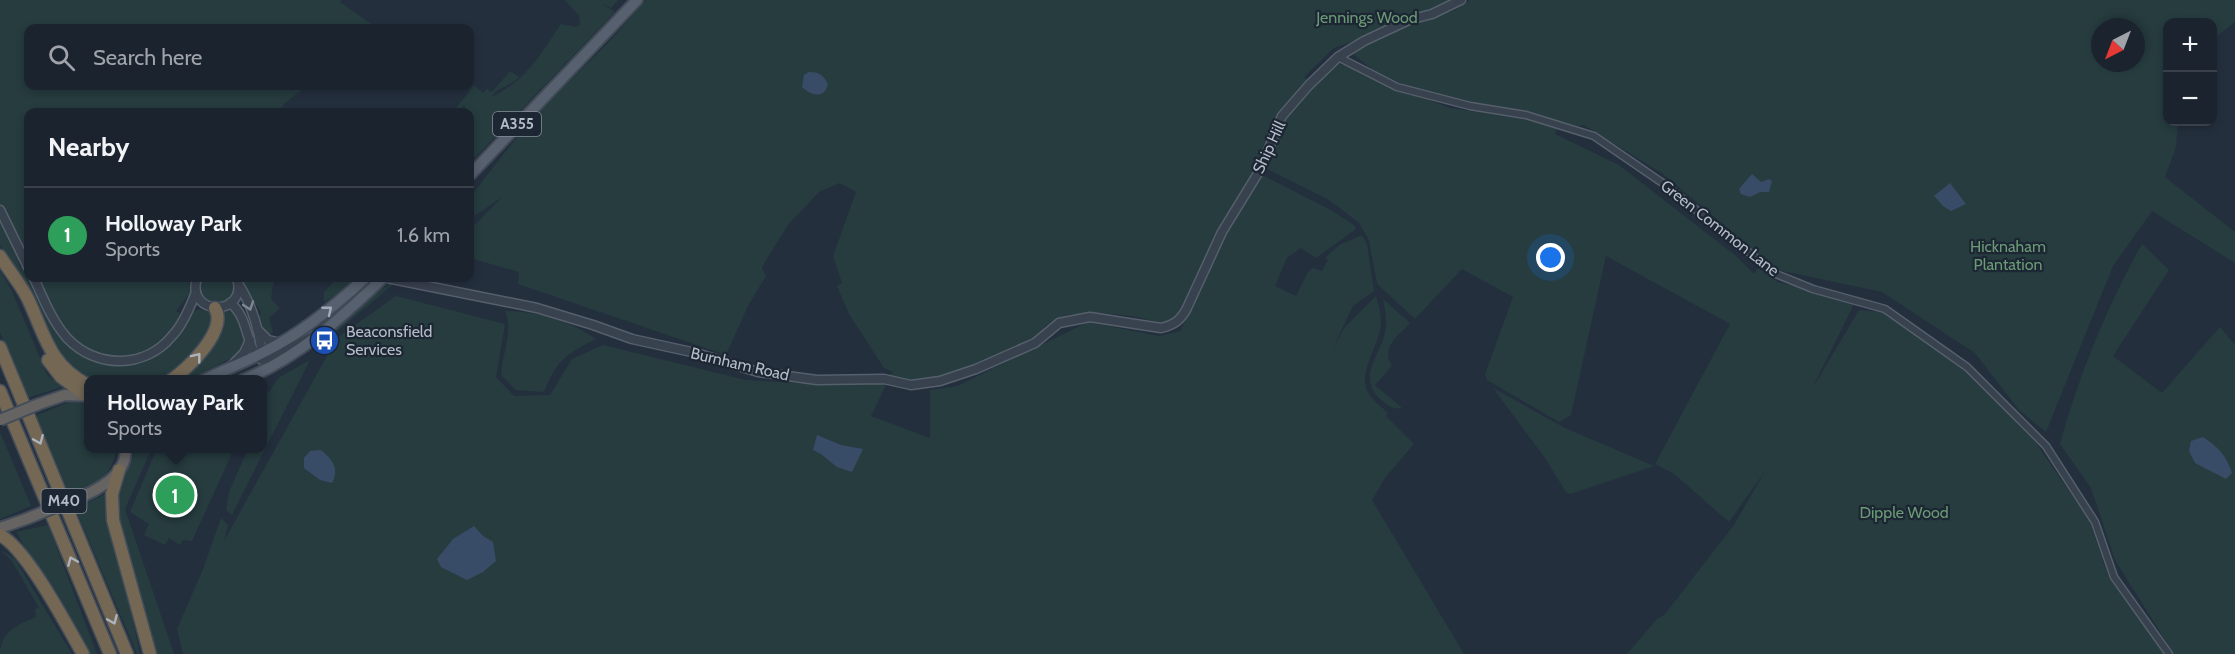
<!DOCTYPE html>
<meta charset="utf-8">
<style>
:root{--surface:#1b232e;--page:#242b36;--text:#f1f3f6;--muted:#a0a4aa;--line:#39404a;--accent:#8ab4f8}
body{margin:0;font-family:Cabin,sans-serif;background:var(--page);color:var(--text)}
.controls{position:absolute;right:18px;top:18px;display:grid;overflow:hidden;border-radius:12px;box-shadow:0 3px 9px #0003}
.controls button{width:54px;height:54px;display:grid;place-items:center;padding:0;border:0;border-bottom:2px solid var(--line);background:var(--surface);color:var(--text);font:30px sans-serif}
.compass{position:absolute;left:2091px;top:18px;width:54px;height:54px;border-radius:50%;background:var(--surface);box-shadow:0 3px 9px #0003;rotate:222deg}
.you{position:absolute;left:1551px;top:258px;width:21px;height:21px;margin:-15px;border:4px solid #fff;border-radius:50%;background:#1a73e8;box-shadow:0 0 0 9px #1a73e833}
.badge{display:grid;place-items:center;width:39px;height:39px;border-radius:50%;background:var(--accent);color:#fff;font-size:20px;font-weight:700}
.pin{position:absolute;translate:-50% -50%;border:3px solid #fff;box-shadow:0 2px 6px #0006}
.popup{position:absolute;left:84px;top:375px;width:183px;height:78px;box-sizing:border-box;display:grid;place-content:center;border-radius:12px;background:var(--surface);filter:drop-shadow(0 2px 4px #0005);font-size:20px;white-space:nowrap;color:var(--muted)}
.popup b{font-size:22px;color:var(--text)}
.popup::after{content:'';position:absolute;left:50%;top:100%;margin-left:-12px;border:12px solid transparent;border-top-color:var(--surface)}
.list{margin:0;padding:0;list-style:none}
h2{display:flex;justify-content:space-between;align-items:center;height:78px;margin:0;padding:0 24px;font-size:26px}
h2 small{font-size:20px;font-weight:400;color:var(--muted)}
.list li{display:grid;grid-template-columns:39px 1fr auto;gap:18px;align-items:center;box-sizing:border-box;height:96px;padding:0 24px;border-top:2px solid var(--line)}
.list b{display:block;font-size:22px;white-space:nowrap}
.list p{margin:0;font-size:20px;white-space:nowrap;color:var(--muted)}
.list em{font-size:20px;font-style:normal;color:var(--muted)}
.icon{flex:none;width:33px;height:33px;fill:none;stroke:currentColor;stroke-width:2;stroke-linecap:round;stroke-linejoin:round}
.map{position:relative;flex:none;width:2235px;height:654px;overflow:hidden}
.search{position:absolute;background:var(--surface);box-shadow:0 3px 9px #0003;left:24px;top:24px;width:450px;height:66px;display:flex;align-items:center;gap:15px;box-sizing:border-box;padding:0 21px;border-radius:12px;color:var(--muted);font-size:22px}
.panel{position:absolute;background:var(--surface);box-shadow:0 3px 9px #0003;left:24px;top:108px;width:450px;height:174px;border-radius:12px}
.map>svg:first-child{display:block}
.green{fill:#263c3f;fill-rule:evenodd}
.water{fill:#394c67}
.lines{fill:none;stroke-linecap:round;stroke-linejoin:round}
.minor-casing{stroke:#565f6c;stroke-width:9}
.tertiary-casing{stroke:#565f6c;stroke-width:11}
.primary-casing{stroke:#414a57;stroke-width:14}
.trunk-casing{stroke:#434c59;stroke-width:14}
.motorway-casing{stroke:#434c59;stroke-width:15}
.minor{stroke:#38414e;stroke-width:6}
.tertiary{stroke:#38414e;stroke-width:8}
.primary{stroke:#56606e;stroke-width:10}
.trunk{stroke:#656462;stroke-width:10}
.motorway{stroke:#746855;stroke-width:12}
.trunk-bridge-casing{stroke:#434c59;stroke-width:14;stroke-linecap:butt}
.trunk-bridge{stroke:#656462;stroke-width:10}
.oneway{stroke:#7c8592}
.oneway2{stroke:#a1aab7}
.oneway3{stroke:#aeb4bd}
.labels{text-anchor:middle;dominant-baseline:central;stroke-width:4.5;stroke-linejoin:round;paint-order:stroke}
.shield{fill:#1d2633;stroke:#878f9c;stroke-width:1.5}
.shield-label{font-size:15px;font-weight:bold;fill:#b4bcc9}
.park-label{font-size:16px;fill:#6b9a76;stroke:#1d2633}
.street-label{font-size:16px;fill:#b4bcc9;stroke:#1d2633}
.poi-label{font-size:16px;fill:#b4bcc9;stroke:#1d2633;text-anchor:start}
</style>
<div class="map">
<svg width="2235" height="654" viewBox="0 0 2235 654">
<rect width="100%" height="100%" fill="#242f3e"/>
<g class="green">
<polygon points="0,0 341,0 340,2 377,28 28,28 28,86 307,86 285,103 279,112 28,112 28,259 0,206"/>
<path d="M565 0H618L611 8 601 3 615 12 470 163V112H466L464 105 460 112H453L474 85 483 93 487 89 492 92 510 71 519 77C511 86 497 87 491 97 526 81 540 55 561 24L576 27 580 25 579 16Z"/>
<path d="M646 0H1453L1444 6 1409 16 1366 37 1334 48 1304 77 1308 80 1283 108 1274 122 1252 178 1180 315 1165 326C1143 314 1079 308 1056 319 1044 325 1036 338 1024 345 995 360 937 383 905 382 900 382 893 378 888 376L893 372 884 368 849 314 837 286 842 283 833 256 856 192 840 183 819 192 788 225 762 267 766 276 748 306 726 355 518 284 519 272 470 258V230L502 197 470 219V197L532 118 607 44Z"/>
<path d="M1470 0H2235V22L2213 39 2212 22H2168V122H2178L2176 147 2165 177 2235 232V263L2152 211 2113 266 2046 432 2019 410 1975 353 1882 292 1778 270 1663 174 1584 125 1578 126 1480 104 1447 99 1416 90 1374 71 1352 53 1409 25 1456 10ZM2100 27H2136V63H2100Z"/>
<polygon points="1338,64 1346,65 1371,78 1450,108 1536,121 1557,126 1555,134 1619,165 1736,256 1754,274 1759,267 1777,282 1835,296 1854,304 1812,389 1859,310 1883,312 1960,367 2034,440 2089,520 2109,578 2167,654 1627,654 1656,620 1665,614 1734,525 1765,471 1729,522 1673,473 1655,464 1730,324 1606,256 1571,415 1559,422 1487,380 1485,374 1513,297 1462,269 1415,319 1377,284 1369,240 1358,222 1329,200 1267,169 1287,117 1306,93"/>
<path d="M1264 176 1331 210 1354 225 1356 229 1316 258 1301 248 1287 258 1275 286 1296 296 1308 272 1313 268 1322 271 1328 260 1325 258 1339 245 1362 235 1367 244 1374 291 1353 306 1332 350 1344 328 1376 296C1379 305 1381 314 1381 324 1380 343 1357 375 1368 392 1372 400 1381 406 1388 413L1386 416 1414 444 1385 478 1372 500 1464 654H183L177 629 203 569 221 518 228 525 224 541 337 338 396 296 505 324 496 377 514 396 550 395 572 359 603 345 746 380 817 384 887 383 871 416 930 438V390L957 386 1088 322 1159 336 1180 331 1199 295 1230 224 1247 201 1259 178Z"/>
<polygon points="0,218 18,254 19,265 25,269 59,334 103,363 129,366 143,363 158,356 173,343 190,315 198,309 210,312 213,319 201,346 164,379 88,380 88,381 56,352 0,245"/>
<path d="M2142 244 2169 270 2113 356 2162 393 2220 327 2235 345V654H2174L2115 560 2091 488 2060 444C2079 375 2107 306 2142 244Z"/>
<polygon points="0,271 12,291 47,375 62,387 27,398 0,332"/>
<path d="M38 278H188L191 292 176 311 180 313C171 352 121 369 86 350 61 336 49 303 38 278Z"/>
<path d="M202 278H232C246 310 189 312 202 278Z"/>
<path d="M242 278H274L271 299 280 308 269 318 273 333 267 335 261 327 259 317 261 313 258 307C250 301 244 288 242 278Z"/>
<polygon points="337,278 355,278 337,294 324,302 324,292"/>
<polygon points="390,283 395,283 335,333 333,331 344,319"/>
<path d="M1383 299 1410 323C1398 336 1380 348 1392 366L1375 385 1402 408C1393 410 1388 406 1381 400 1353 373 1387 352 1386 322 1386 315 1384 306 1383 299Z"/>
<polygon points="230,309 236,310 246,337 244,345 238,354 192,379 179,380 220,313"/>
<path d="M505 311C540 312 567 320 596 339 566 354 557 360 544 392L516 390 501 375C502 354 514 330 505 311Z"/>
<polygon points="310,360 232,515 226,510 229,492 248,449 262,448 262,396 269,392 278,378"/>
<polygon points="1493,388 1565,428 1654,466 1570,494 1566,492 1545,458"/>
<path d="M69 402 88 403V448L116 449C114 472 93 493 69 493L35 416Z"/>
<polygon points="0,432 31,506 0,519"/>
<polygon points="157,448 234,449 192,541 183,540 180,545 169,538 165,545 144,535 149,524 130,512"/>
<polygon points="136,449 155,449 150,452 125,509 174,654 156,654 115,512 115,494"/>
<polygon points="106,494 140,654 137,654 75,508"/>
<polygon points="48,525 97,654 89,654 16,532"/>
<path d="M0 549 15 559 72 654H0C0 632 19 624 36 617L35 609 39 608 12 561Z"/>
</g>
<g class="water">
<path d="M809 72C820 72 823 75 828 84 825 99 811 96 802 87L804 75Z"/>
<polygon points="1752,174 1761,182 1769,179 1772,181 1769,192 1760,192 1750,197 1741,194 1739,189"/>
<polygon points="1950,183 1966,204 1951,211 1943,206 1934,196"/>
<polygon points="817,435 841,445 863,449 852,472 837,467 821,454 813,450"/>
<path d="M2203 437C2218 447 2226 455 2232 473L2226 479 2195 463 2189 451 2191 441Z"/>
<path d="M321 450C332 459 340 469 332 483L320 480 304 468V458L310 451Z"/>
<polygon points="474,526 483,536 493,542 496,561 483,572 467,580 441,567 437,559 453,539"/>
</g>
<g class="lines">
<defs>
<polyline id="minor" points="1338,57 1397,87 1470,106 1526,115 1594,136 1664,184 1776,274 1813,289 1885,309 1967,367 2046,446 2095,522 2114,577 2169,654"/>
<g id="tertiary">
<polyline points="0,210 28,267"/>
<path d="M34 278C43 298 52 321 67 338 96 369 145 369 172 336 182 326 191 305 196 292"/>
<path d="M197 278C185 317 249 317 237 278"/>
<path d="M387 278 537 308 593 325 632 339 696 353 758 372 817 380 884 379 911 385 940 381 976 369 1035 343 1059 323 1090 317 1161 328C1174 325 1181 320 1187 308L1222 232 1260 170 1282 116 1309 85 1338 57 1364 41 1409 20 1432 14 1461 0"/>
<path d="M239 285C252 305 261 335 262 359"/>
<path d="M230 303C250 317 245 350 262 360L271 358 313 336"/>
<polyline points="257,329 268,340 281,343"/>
<polyline points="230,367 244,353 250,340"/>
</g>
<g id="primary">
<polyline points="470,175 637,0"/>
<path d="M204 380C224 370 245 362 264 352 302 333 335 306 365 278"/>
<path d="M243 380C298 358 341 318 383 278"/>
</g>
<g id="trunk">
<polyline points="39,404 65,395 88,396"/>
<path d="M83 496C101 488 129 473 125 448"/>
<polyline points="0,528 26,519"/>
</g>
<g id="motorway">
<path d="M0 256C9 271 21 284 28 299 45 335 49 365 88 385"/>
<polyline points="0,347 127,654"/>
<polyline points="48,360 61,377 84,394"/>
<path d="M171 380C188 369 228 330 215 308"/>
<polyline points="0,391 110,654"/>
<polyline points="119,470 112,494 113,520 150,654"/>
<path d="M0 535C27 549 67 626 83 654"/>
</g>
</defs>
<use href="#minor" class="minor-casing"/>
<use href="#tertiary" class="tertiary-casing"/>
<use href="#primary" class="primary-casing"/>
<use href="#trunk" class="trunk-casing"/>
<use href="#motorway" class="motorway-casing"/>
<use href="#minor" class="minor"/>
<use href="#tertiary" class="tertiary"/>
<use href="#primary" class="primary"/>
<use href="#trunk" class="trunk"/>
<use href="#motorway" class="motorway"/>
<defs>
<g id="trunk-bridge">
<polyline points="0,420 39,404"/>
<polyline points="26,519 83,496"/>
</g>
</defs>
<use href="#trunk-bridge" class="trunk-bridge-casing"/>
<use href="#trunk-bridge" class="trunk-bridge"/>
</g>
<defs><path id="oneway-chevron" d="M-2-3.5L2.5 0L-2 3.5" fill="none" stroke-width="1.6" stroke-linecap="round" stroke-linejoin="round" transform="scale(1.5)"/></defs>
<use class="oneway" href="#oneway-chevron" transform="translate(249 306) rotate(71)"/>
<use class="oneway2" href="#oneway-chevron" transform="translate(328 310) rotate(-39)"/>
<g class="oneway3">
<use href="#oneway-chevron" transform="translate(197 357) rotate(-52)"/>
<use href="#oneway-chevron" transform="translate(39 440) rotate(67)"/>
<use href="#oneway-chevron" transform="translate(72 561) rotate(-113)"/>
<use href="#oneway-chevron" transform="translate(113 620) rotate(67)"/>
</g>
<defs>
<symbol id="bus-disc" viewBox="-11 -11 22 22"><circle r="9.5" fill="#1a4fb4" stroke="#1d2633"/><path d="M-5-6H5V4H4V6H2V4H-2V6H-4V4H-5ZM-3.5-4V0h7V-4ZM-3.5 1.2v1.5H-2V1.2ZM2 1.2v1.5H3.5V1.2Z" fill="#fff"/></symbol>
</defs>
<g fill-rule="evenodd">
<use href="#bus-disc" x="308" y="324" width="33" height="33"/>
</g>
<g class="labels">
<g class="shield">
<rect x="493" y="112" width="48" height="24" rx="4.5"/>
<rect x="41.5" y="489" width="45" height="24" rx="4.5"/>
</g>
<g class="shield-label">
<text x="517" y="124">A355</text>
<text x="64" y="501">M40</text>
</g>
<g class="park-label">
<text x="1367" y="17">Jennings Wood</text>
<text x="2008" y="246">Hicknaham<tspan x="2008" dy="18">Plantation</tspan></text>
<text x="1904" y="512">Dipple Wood</text>
</g>
<g class="street-label">
<text transform="translate(1269 147) rotate(-65)">Ship Hill</text>
<text transform="translate(1720 228) rotate(38)">Green Common Lane</text>
<text transform="translate(740 364) rotate(13)">Burnham Road</text>
</g>
<g class="poi-label">
<text x="346" y="331">Beaconsfield<tspan x="346" dy="18">Services</tspan></text>
</g>
</g>
</svg>
<div class="controls">
<button>+</button>
<button>−</button>
</div>
<svg class="compass" viewBox="-18 -18 36 36"><path d="M0-13l5 13h-10z" fill="#e53935"/><path d="M0 13l5-13h-10z" fill="#a0a4aa"/></svg>
<div class="you"></div>
<div class="pin badge" style="left:175px;top:495px;background:#2e9e5b">1</div>
<div class="popup"><b>Holloway Park</b>Sports</div>
<div class="search"><svg class="icon" aria-label="search" viewBox="0 0 24 24"><circle cx="10" cy="10" r="6"/><path d="M15 15l6 6"/></svg>Search here</div>
<section class="panel">
<h2>Nearby<small></small></h2>
<ul class="list">
<li><span class="badge" style="background:#2e9e5b">1</span><div><b>Holloway Park</b><p>Sports</p></div><em>1.6 km</em></li>
</ul>
</section>
</div>
